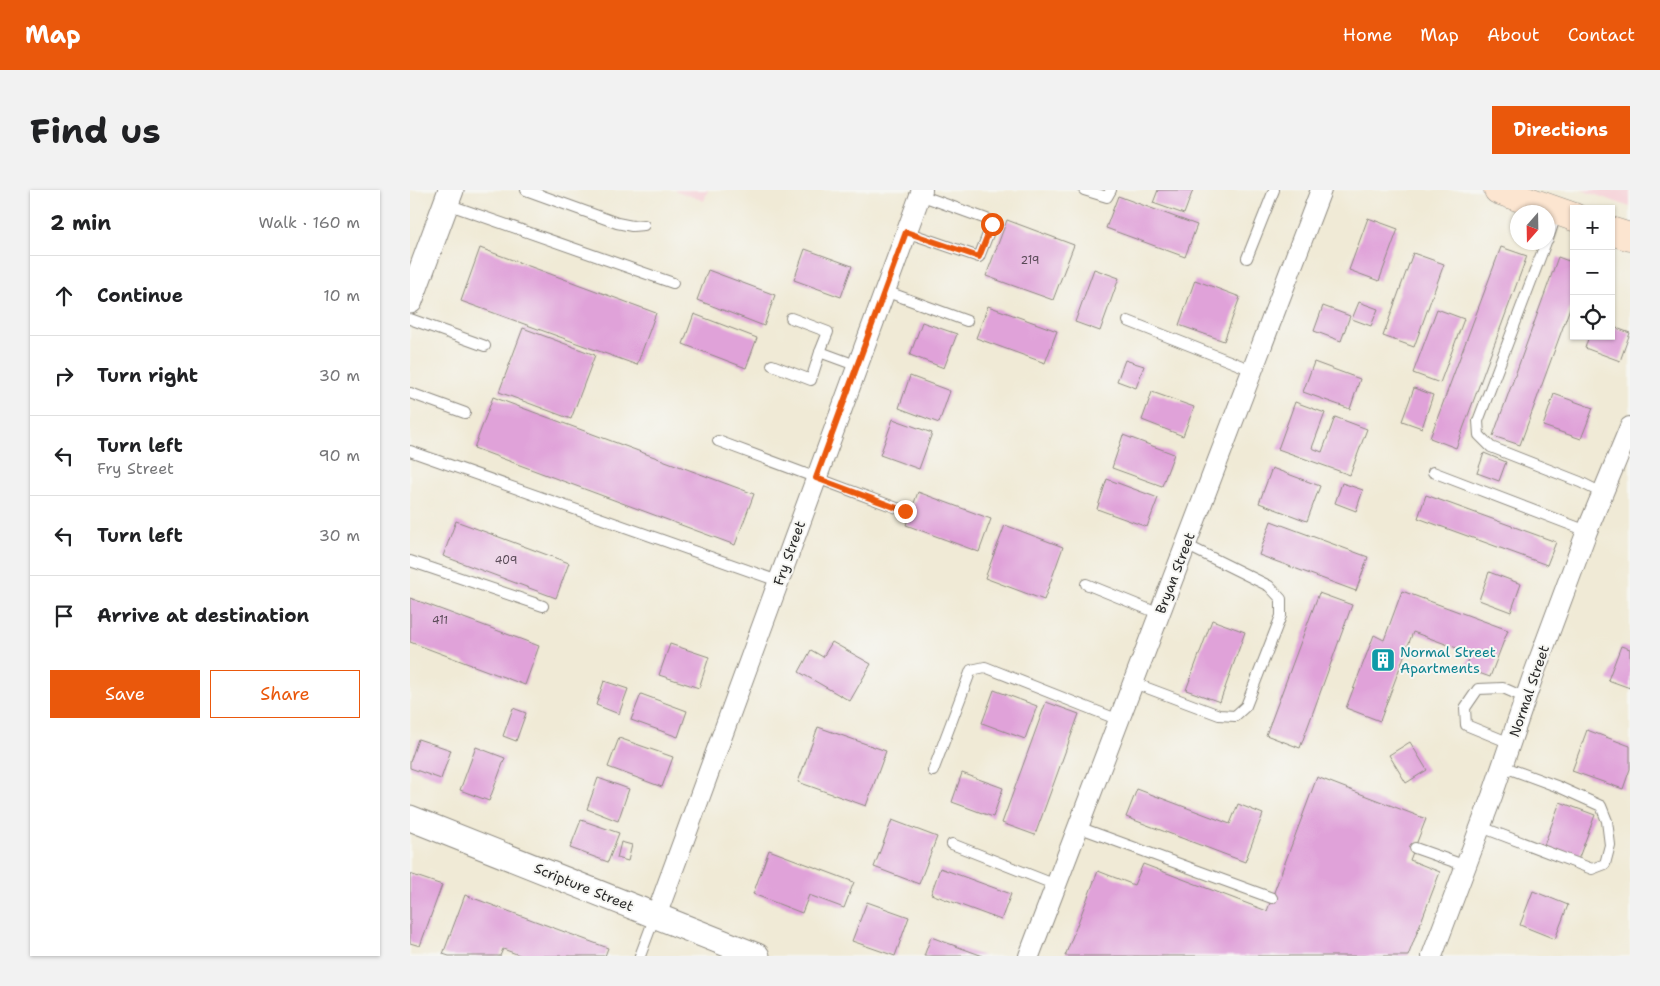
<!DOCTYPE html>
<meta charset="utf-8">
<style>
:root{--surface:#fff;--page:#f2f2f2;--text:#202124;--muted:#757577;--line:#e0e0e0;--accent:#ea580c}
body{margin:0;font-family:"Shantell Sans",sans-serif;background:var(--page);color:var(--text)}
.controls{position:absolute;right:15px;top:15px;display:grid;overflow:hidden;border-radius:0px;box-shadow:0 1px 4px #0004}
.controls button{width:45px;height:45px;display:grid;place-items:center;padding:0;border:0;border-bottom:1px solid var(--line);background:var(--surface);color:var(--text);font:25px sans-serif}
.compass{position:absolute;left:1100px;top:15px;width:45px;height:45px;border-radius:50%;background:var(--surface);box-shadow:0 1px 4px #0004;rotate:200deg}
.stop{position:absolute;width:15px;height:15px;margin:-11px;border:4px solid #ea580c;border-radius:50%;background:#fff}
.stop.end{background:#ea580c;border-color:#fff;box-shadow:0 1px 5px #0008}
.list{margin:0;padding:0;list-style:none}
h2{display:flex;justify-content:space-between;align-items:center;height:65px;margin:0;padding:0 20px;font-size:21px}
h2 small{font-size:16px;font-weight:400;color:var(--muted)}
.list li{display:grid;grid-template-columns:32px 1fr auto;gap:15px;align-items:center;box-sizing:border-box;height:80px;padding:0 20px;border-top:1px solid var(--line)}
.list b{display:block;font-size:19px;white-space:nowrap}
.list p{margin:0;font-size:16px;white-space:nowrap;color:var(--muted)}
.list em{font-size:16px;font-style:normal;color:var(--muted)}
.actions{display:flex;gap:10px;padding:15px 20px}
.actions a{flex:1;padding:11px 0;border:1px solid var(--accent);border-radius:0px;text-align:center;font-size:18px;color:var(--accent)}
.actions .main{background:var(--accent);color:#fff}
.icon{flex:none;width:28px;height:28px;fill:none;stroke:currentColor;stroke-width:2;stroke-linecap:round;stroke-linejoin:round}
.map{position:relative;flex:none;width:1220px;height:766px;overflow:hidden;border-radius:0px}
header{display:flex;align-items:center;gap:30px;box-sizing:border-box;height:70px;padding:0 25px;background:var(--accent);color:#fff}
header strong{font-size:24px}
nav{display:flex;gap:28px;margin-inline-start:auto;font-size:18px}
.intro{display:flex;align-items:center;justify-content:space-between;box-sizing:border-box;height:120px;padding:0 30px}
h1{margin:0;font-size:35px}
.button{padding:12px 22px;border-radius:0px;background:var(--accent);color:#fff;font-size:18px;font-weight:700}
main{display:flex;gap:30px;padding:0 30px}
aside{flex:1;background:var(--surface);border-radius:0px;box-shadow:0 1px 4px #0004}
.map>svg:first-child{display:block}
.built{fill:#f6cfd6}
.building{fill:#e0a2d9}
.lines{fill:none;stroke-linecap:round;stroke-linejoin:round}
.service-casing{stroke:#8e8a80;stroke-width:12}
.minor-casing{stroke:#8e8a80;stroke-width:22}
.tertiary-casing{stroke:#8e8a80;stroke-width:27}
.secondary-casing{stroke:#8e8a80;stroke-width:29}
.service{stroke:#fff;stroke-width:10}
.minor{stroke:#fff;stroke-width:20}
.tertiary{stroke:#fff;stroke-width:25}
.secondary{stroke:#fce5d0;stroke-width:28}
.route{stroke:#ea580c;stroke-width:6}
.labels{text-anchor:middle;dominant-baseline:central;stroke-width:4;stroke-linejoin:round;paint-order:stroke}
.number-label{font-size:11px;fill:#584956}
.street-label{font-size:14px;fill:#2b2b2b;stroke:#f6f6f2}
.culture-label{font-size:14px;fill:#0d838f;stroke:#f6f6f2;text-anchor:start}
</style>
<header>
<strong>Map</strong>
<nav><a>Home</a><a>Map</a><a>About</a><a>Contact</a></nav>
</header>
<div class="intro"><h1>Find us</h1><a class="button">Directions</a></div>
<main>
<aside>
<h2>2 min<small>Walk · 160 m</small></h2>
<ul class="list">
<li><svg class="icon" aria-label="ahead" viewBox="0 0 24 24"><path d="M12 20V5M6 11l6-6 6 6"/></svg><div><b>Continue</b></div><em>10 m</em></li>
<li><svg class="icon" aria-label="right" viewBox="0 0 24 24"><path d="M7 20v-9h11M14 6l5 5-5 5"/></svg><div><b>Turn right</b></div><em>30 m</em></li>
<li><svg class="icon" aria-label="left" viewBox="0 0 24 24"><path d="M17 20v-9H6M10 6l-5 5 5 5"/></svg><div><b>Turn left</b><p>Fry Street</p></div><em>90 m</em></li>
<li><svg class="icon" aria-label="left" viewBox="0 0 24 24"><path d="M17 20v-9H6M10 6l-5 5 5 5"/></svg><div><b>Turn left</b></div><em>30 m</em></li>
<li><svg class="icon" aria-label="arrive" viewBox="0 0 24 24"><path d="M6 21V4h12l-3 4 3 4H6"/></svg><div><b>Arrive at destination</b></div></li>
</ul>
<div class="actions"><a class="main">Save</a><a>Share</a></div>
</aside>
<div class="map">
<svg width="1220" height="766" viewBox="0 0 1220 766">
<rect width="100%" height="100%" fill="#f6f6f2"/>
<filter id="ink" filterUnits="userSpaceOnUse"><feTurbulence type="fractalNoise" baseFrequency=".02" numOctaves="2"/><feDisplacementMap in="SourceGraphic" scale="10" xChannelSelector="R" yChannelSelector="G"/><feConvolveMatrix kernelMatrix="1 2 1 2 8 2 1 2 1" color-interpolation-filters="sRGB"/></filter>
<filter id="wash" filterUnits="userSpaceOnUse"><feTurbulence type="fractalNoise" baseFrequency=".0096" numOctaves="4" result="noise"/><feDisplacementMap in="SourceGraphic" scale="20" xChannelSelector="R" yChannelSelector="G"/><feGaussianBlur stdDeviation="1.12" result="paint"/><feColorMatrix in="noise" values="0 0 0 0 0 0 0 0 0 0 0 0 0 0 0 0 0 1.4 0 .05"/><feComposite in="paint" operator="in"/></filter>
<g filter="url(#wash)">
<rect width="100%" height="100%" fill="#f0ead6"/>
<g class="built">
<polygon points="264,0 298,0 294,11"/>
<polygon points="1172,0 1220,0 1220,17"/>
</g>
<g id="blocks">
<g class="building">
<polygon points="748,0 783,0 774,24 743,13"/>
<polygon points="708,6 787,35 775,67 696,38"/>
<polygon points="958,28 988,39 969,91 939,80"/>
<polygon points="597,30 664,55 643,110 576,86"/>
<polygon points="1091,57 1117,66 1046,258 1020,248"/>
<polygon points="70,58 246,123 227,175 51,111"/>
<polygon points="395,59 442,76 431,107 384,90"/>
<polygon points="1003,63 1034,74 1004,157 973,146"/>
<polygon points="1148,67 1164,73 1164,107 1110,255 1083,246"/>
<polygon points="684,79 709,88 690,141 665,132"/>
<polygon points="298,80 365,105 354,136 287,110"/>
<polygon points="785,90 830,107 814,151 769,135"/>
<polygon points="949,112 968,119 961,136 942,129"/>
<polygon points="578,116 647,141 635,173 566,148"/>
<polygon points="913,116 940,126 931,151 904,141"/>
<polygon points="1027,119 1054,129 1030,193 1003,183"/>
<polygon points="284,124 347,148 336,178 273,154"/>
<polygon points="512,132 547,144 534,178 500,165"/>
<polygon points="1201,136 1220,143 1210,171 1175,158 1179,146 1201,146"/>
<polygon points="113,138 185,165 161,229 89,202"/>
<polygon points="715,170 734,176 726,198 707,191"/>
<polygon points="904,172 950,189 940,219 893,202"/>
<polygon points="500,186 540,201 529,233 489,218"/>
<polygon points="1004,198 1023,205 1012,238 992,231"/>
<polygon points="742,202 784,217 773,246 732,230"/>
<polygon points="1144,204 1183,218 1171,249 1133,236"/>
<polygon points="83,207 344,304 325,355 64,258"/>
<polygon points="885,212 915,223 902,258 912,262 925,227 957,239 940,285 868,259"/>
<polygon points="483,229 522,243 509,279 470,265"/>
<polygon points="713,245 764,264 752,296 702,278"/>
<polygon points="1074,263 1096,272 1089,291 1067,283"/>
<polygon points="862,278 910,296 897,331 849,313"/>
<polygon points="697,289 748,308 737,337 687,319"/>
<polygon points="932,293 953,300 946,321 925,313"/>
<polygon points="508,302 581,329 569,362 496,335"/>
<polygon points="1016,305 1146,352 1137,375 1008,328"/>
<polygon points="46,331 159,373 146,408 33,366"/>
<polygon points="861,331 958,367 946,401 849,365"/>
<polygon points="595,335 653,357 634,410 575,388"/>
<polygon points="1079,382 1111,394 1101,422 1069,410"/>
<polygon points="992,401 1098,440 1080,487 1055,478 1060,463 1003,442 970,531 936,518 964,445 974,450"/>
<polygon points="909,403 942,415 890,558 856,545"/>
<polygon points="0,408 129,456 115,495 0,452"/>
<polygon points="802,430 835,442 810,512 776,500"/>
<polygon points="422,452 461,474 440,511 389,482 401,460 413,467"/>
<polygon points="260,454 299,467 289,498 249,485"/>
<polygon points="1211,456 1220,459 1220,498 1198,490"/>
<polygon points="194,491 218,499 209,524 186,515"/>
<polygon points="584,500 627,516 615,549 572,533"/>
<polygon points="231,504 277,521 268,547 221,530"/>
<polygon points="636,512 669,524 625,645 592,633"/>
<polygon points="103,518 116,523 106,551 93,546"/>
<polygon points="408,537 476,561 456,616 388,592"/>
<polygon points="1177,540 1220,556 1220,579 1213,599 1162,581"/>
<polygon points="209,548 263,567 252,597 198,577"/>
<polygon points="8,549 41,560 31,589 0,578 0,572"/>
<polygon points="1000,552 1017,580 996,593 979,565"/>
<polygon points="66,557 95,568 79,611 50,600"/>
<polygon points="552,583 593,598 583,627 542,612"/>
<polygon points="907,587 1016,629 1000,670 1030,682 998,766 655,766 688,681 724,695 733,674 857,721"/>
<polygon points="188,588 219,599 208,631 177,619"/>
<polygon points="727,599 820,634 828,614 853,624 835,672 716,627"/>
<polygon points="1150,612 1185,625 1168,670 1133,658"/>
<polygon points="171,630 209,643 198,672 160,658"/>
<polygon points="482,630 527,647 509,694 464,677"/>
<polygon points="211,652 222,655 218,671 207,668"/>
<polygon points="359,660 444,692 434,718 399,705 392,723 343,704"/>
<polygon points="530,678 601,704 591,730 521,704"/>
<polygon points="0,684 32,695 10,756 0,753"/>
<polygon points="1123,701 1158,715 1145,749 1110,735"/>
<polygon points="55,705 198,758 195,766 112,766 93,759 90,766 39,766 33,764"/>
<polygon points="457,712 499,727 485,766 442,751"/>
<polygon points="521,747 573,766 514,766"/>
</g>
</g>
</g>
<g filter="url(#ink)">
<use href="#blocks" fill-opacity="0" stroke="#8e8a80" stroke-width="1"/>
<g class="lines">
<defs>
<g id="service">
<polyline points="116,0 207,33 222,36 234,35"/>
<polyline points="674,0 697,7 701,0"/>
<polyline points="37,14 263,93"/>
<polyline points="496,42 569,67 582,34 582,31 510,5"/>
<polyline points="1138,49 1147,22"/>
<polyline points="1136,52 1068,231 1069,245 1081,257 1170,292 1192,303"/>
<polyline points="837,68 864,0"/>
<polyline points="475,101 557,131"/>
<polyline points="381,128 418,142 410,162"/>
<polyline points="0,129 75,156"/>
<polyline points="718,131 842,180"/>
<polyline points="362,175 401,190 410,162 448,176"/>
<polyline points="0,203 55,223"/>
<polyline points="308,251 495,321"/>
<polyline points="0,261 368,391"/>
<polyline points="1023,282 1177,341"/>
<polyline points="0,371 133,416"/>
<polyline points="676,394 750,424"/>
<polyline points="724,493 809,525 825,526 836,516 871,426 871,409 859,396 776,355"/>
<polyline points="1100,553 1056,535 1055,518 1068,499 1093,498 1116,508"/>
<polyline points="523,581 561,480 575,477 709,530"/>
<polyline points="668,637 862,708"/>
<polyline points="1071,637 1182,679 1195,674 1200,655 1197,631 1191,616 1149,597 1092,576"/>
<polyline points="542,654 646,695"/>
<polyline points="1005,658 1056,676"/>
<polyline points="230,766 245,726"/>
</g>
<g id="minor">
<polyline points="246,726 512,0"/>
<polyline points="619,766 911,0"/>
<polyline points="1022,766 1082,606 1122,489 1177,341 1220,237"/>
</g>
<g id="tertiary">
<polyline points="0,111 41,0"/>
<polyline points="0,628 347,766"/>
</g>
<g id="secondary">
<polyline points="1088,0 1164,27"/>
<polyline points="1201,41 1220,47"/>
</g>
</defs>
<use href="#service" class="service-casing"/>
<use href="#minor" class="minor-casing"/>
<use href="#tertiary" class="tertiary-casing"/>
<use href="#secondary" class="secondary-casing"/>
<use href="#service" class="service"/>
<use href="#minor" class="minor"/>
<use href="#tertiary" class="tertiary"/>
<use href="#secondary" class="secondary"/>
</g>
</g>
<g class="lines" filter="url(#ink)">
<polyline class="route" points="495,321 406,288 496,42 569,67 582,34"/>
</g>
<defs>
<symbol id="building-square" viewBox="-11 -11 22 22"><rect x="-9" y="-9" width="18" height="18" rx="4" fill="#0f9aa8" stroke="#f6f6f2"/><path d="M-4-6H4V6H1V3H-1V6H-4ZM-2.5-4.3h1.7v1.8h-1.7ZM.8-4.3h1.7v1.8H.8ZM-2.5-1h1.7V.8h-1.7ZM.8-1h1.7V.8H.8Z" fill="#fff"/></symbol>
</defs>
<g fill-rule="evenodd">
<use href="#building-square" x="959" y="456" width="28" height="28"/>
</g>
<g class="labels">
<g class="number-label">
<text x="620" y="70">219</text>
<text x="96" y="370">409</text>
<text x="30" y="430">411</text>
</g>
<g class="street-label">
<text transform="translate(379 363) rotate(-70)">Fry Street</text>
<text transform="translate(765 383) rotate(-69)">Bryan Street</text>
<text transform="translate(1119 501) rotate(-71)">Normal Street</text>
<text transform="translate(174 697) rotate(22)">Scripture Street</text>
</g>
<g class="culture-label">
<text x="990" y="462">Normal Street<tspan x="990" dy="16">Apartments</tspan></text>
</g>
</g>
</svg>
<div class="controls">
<button>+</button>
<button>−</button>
<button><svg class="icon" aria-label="locate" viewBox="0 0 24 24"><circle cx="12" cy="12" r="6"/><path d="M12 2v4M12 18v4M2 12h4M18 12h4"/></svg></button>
</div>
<svg class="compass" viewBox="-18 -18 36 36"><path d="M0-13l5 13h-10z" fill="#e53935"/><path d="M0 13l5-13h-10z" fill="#757577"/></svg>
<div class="stop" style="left:582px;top:34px"></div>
<div class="stop end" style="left:495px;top:321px"></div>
</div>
</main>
